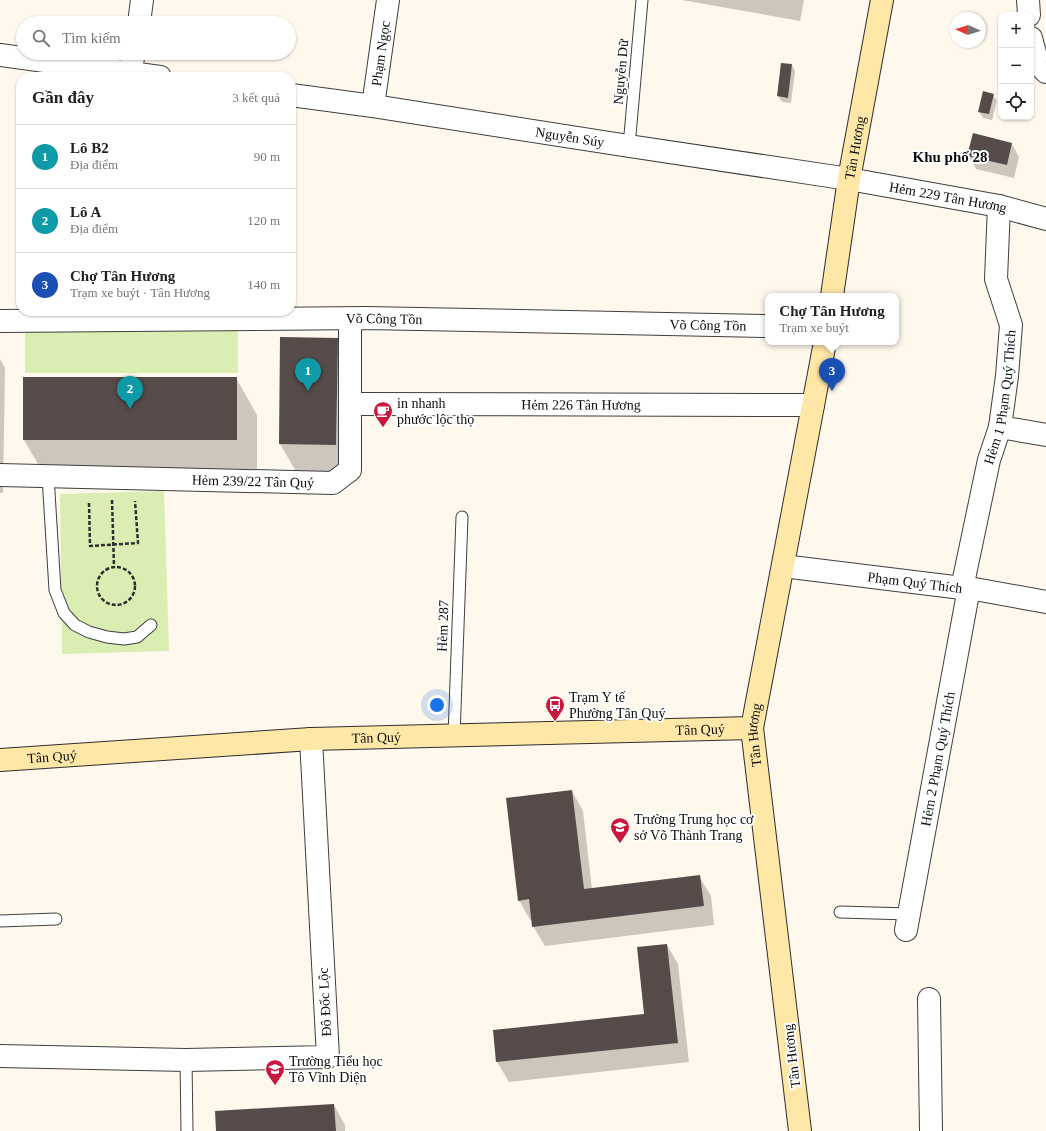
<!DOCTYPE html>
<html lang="vi">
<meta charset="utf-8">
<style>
:root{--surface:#fff;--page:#f2f2f2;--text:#202124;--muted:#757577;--line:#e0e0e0;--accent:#c9183c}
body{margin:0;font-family:Georgia,serif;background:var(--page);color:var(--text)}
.controls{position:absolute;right:12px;top:12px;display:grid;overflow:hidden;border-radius:8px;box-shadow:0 1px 3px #0004}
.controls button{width:36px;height:36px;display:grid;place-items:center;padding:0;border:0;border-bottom:1px solid var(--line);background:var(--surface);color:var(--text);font:20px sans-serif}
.compass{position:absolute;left:950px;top:12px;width:36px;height:36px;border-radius:50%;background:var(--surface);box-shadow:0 1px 3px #0004;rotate:273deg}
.you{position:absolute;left:437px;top:705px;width:14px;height:14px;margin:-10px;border:3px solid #fff;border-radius:50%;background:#1a73e8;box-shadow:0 0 0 6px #1a73e833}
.badge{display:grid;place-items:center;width:26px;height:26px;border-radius:50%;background:var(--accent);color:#fff;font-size:13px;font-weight:700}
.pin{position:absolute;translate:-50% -33px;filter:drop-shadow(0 1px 2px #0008)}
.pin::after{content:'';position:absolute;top:21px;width:14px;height:12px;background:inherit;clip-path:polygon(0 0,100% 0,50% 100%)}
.popup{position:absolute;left:765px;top:293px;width:134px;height:52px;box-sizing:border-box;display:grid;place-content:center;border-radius:8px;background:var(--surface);filter:drop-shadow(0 1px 3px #0005);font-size:13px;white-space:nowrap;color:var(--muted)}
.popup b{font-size:15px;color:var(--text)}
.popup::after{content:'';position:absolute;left:50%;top:100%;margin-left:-8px;border:8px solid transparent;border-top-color:var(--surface)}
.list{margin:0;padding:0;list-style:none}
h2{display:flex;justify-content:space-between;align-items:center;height:52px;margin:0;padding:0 16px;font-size:17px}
h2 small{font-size:13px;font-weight:400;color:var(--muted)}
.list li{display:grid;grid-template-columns:26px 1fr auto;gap:12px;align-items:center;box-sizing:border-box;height:64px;padding:0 16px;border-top:1px solid var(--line)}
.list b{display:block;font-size:15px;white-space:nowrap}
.list p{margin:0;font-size:13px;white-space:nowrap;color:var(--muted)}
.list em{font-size:13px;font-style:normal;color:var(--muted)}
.icon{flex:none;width:22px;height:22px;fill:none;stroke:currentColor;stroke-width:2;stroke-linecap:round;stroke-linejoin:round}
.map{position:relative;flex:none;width:1046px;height:1131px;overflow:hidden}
.search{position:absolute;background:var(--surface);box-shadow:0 1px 3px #0004;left:16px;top:16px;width:280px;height:44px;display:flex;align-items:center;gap:10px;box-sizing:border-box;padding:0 14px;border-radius:22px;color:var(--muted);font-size:15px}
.panel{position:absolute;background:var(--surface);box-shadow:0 1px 3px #0004;left:16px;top:72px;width:280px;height:244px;border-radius:16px}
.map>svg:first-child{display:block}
.green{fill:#daedb2}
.shadow{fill:#0003}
.building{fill:#564b48}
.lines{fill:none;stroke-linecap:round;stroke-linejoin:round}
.lane-casing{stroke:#3f3f3f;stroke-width:13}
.street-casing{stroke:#3f3f3f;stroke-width:24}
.secondary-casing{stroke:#2e2e2e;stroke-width:24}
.path{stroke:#2e2e2e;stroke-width:2.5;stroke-dasharray:4 2;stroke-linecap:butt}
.lane{stroke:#fff;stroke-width:11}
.street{stroke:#fff;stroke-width:22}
.secondary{stroke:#ffe7a7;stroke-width:22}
.labels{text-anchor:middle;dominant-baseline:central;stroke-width:4;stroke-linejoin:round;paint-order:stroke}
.street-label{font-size:14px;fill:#0c0c0c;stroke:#fff}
.poi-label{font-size:14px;fill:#0c0c0c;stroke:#fff;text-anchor:start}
.neighbourhood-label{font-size:15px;font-weight:bold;fill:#0c0c0c;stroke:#fff}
</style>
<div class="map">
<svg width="1046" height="1131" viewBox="0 0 1046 1131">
<rect width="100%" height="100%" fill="#fff8ec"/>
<g class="green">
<rect x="25" y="331" width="213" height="42"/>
<polygon points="164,491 169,651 62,654 60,494"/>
</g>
<g class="shadow">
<polygon points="682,0 804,0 800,21"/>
<polygon points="792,65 795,71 791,103 782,102 778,96"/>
<polygon points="993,95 997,101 992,120 983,118 979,112"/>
<polygon points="1012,144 1019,157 1014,178 976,169 968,155"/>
<polygon points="337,339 358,375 357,481 301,480 280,444"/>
<polygon points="0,359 5,368 3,493 0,493"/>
<polygon points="236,378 257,415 257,476 45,476 24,440"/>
<polygon points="572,791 583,811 592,889 699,876 711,896 714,925 545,946 533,926 532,920 530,920 519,900"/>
<polygon points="667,945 678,964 689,1062 509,1082 497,1062 494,1031 645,1015"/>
<polygon points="334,1105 345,1125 345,1131 217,1131"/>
</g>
<g class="building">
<polygon points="781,63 792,64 788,98 777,96"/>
<polygon points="983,91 994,94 989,114 978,112"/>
<polygon points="973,133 1012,143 1007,165 967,156"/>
<polygon points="280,337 338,338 336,445 279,444"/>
<rect x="23" y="377" width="214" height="63"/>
<polygon points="572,790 584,889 700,875 704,906 532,927 529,899 518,901 506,798"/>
<polygon points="667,944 678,1043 496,1062 493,1030 644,1014 637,947"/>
<polygon points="334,1104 336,1131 216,1131 215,1111"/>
</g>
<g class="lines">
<defs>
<g id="lane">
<polyline points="629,146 642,0"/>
<polyline points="48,476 55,590 64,613 75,625 89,632 107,637 124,639 137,637 151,625"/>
<polyline points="454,736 462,517"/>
<polyline points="840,912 909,914"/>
<polyline points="0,921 56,919"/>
<polyline points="186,1060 187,1131"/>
</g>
<g id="street">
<polyline points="1028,0 1029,15"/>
<polyline points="139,23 142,0"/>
<polyline points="1031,38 1038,64 1046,72"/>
<polyline points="0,55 160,77"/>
<polyline points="130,73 134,53"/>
<path id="s1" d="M291 95 373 106 629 146 849 179 999 206 1046 219"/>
<path id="s2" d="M373 106 388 0"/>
<path id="s3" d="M0 321 367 318 768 326"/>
<path id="s4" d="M350 404 813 405"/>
<polyline points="1000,427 1046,435"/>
<path id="s5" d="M0 475 333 483 350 470V319"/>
<path id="s6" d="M783 566 962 588H969L1046 602"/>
<path id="s7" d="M962 588 989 460 1000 427 1007 376 1011 325 996 279 999 206"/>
<path id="s8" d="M906 930 969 588"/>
<polyline points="929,999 931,1131"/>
<polyline points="0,1056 186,1060 328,1057 311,739"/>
</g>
<g id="secondary">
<path id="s9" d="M832 296 849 179 882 0"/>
<path id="s10" d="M0 760 311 739 752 728"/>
<path id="s11" d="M800 1131 752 728 825 342"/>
</g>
</defs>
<use href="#lane" class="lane-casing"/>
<use href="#street" class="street-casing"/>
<use href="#secondary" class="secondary-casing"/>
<g class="path">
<polyline points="112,500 114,567"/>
<polyline points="89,503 90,546 138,543 135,501"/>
<circle cx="116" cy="586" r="19"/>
</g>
<use href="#lane" class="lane"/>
<use href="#street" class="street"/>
<use href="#secondary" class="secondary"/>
</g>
<defs>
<symbol id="cafe-pin" viewBox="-11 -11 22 30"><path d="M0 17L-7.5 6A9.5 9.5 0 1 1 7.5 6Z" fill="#c9183c" stroke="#fff"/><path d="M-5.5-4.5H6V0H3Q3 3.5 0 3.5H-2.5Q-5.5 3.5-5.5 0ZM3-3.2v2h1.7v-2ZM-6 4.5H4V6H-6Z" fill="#fff"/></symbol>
<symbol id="bus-pin" viewBox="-11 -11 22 30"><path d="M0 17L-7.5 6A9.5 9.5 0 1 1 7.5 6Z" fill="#c9183c" stroke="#fff"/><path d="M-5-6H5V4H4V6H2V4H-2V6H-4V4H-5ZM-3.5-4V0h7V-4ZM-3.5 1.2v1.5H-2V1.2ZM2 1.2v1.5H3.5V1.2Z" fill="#fff"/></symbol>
<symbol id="school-pin" viewBox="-11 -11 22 30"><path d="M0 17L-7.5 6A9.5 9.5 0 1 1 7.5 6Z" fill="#c9183c" stroke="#fff"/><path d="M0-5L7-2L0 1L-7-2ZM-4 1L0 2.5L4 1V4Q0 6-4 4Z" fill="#fff"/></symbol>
</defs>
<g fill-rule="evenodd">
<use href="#cafe-pin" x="372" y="400" width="22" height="30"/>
<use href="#bus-pin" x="544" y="694" width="22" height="30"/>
<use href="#school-pin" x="609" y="816" width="22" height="30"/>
<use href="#school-pin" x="264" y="1058" width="22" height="30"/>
</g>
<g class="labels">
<g class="street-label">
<text stroke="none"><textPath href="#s2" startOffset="53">Phạm Ngọc</textPath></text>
<text transform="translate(621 72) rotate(-85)">Nguyễn Dữ</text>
<text stroke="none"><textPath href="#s1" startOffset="282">Nguyễn Súy</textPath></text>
<text stroke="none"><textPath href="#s9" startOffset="150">Tân Hương</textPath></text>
<text stroke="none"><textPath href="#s1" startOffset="665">Hẻm 229 Tân Hương</textPath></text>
<text stroke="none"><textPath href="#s3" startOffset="384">Võ Công Tồn</textPath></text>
<text stroke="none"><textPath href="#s3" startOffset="708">Võ Công Tồn</textPath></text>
<text stroke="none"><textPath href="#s7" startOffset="195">Hẻm 1 Phạm Quý Thích</textPath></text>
<text stroke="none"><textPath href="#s4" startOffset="231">Hẻm 226 Tân Hương</textPath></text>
<text stroke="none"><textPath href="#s5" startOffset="253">Hẻm 239/22 Tân Quý</textPath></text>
<text stroke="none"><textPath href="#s6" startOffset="133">Phạm Quý Thích</textPath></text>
<text transform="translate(443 626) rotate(-88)">Hèm 287</text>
<text stroke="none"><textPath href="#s10" startOffset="701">Tân Quý</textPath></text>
<text stroke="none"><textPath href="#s11" startOffset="399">Tân Hương</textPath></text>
<text stroke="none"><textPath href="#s10" startOffset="377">Tân Quý</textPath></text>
<text stroke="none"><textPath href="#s10" startOffset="52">Tân Quý</textPath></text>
<text stroke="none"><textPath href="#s8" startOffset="174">Hẻm 2 Phạm Quý Thích</textPath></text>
<text transform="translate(325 1002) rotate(-93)">Đô Đốc Lộc</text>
<text transform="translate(792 1056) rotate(-97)">Tân Hương</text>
</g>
<g class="poi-label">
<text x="397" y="403">in nhanh<tspan x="397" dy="16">phước lộc thọ</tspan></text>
<text x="569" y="697">Trạm Y tế<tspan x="569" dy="16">Phường Tân Quý</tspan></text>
<text x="634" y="819">Trường Trung học cơ<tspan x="634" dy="16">sở Võ Thành Trang</tspan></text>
<text x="289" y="1061">Trường Tiểu học<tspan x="289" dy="16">Tô Vĩnh Diện</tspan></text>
</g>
<g class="neighbourhood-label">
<text x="950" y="157">Khu phố 28</text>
</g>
</g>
</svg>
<div class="controls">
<button>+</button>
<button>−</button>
<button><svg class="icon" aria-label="locate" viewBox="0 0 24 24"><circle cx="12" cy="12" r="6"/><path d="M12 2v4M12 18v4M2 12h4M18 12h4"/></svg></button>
</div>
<svg class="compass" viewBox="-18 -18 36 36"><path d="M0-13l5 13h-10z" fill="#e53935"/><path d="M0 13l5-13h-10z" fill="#757577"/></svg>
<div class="you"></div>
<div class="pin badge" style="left:308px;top:391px;background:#0f9aa8">1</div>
<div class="pin badge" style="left:130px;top:409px;background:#0f9aa8">2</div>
<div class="pin badge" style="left:832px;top:391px;background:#1a4fb4">3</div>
<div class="popup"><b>Chợ Tân Hương</b>Trạm xe buýt</div>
<div class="search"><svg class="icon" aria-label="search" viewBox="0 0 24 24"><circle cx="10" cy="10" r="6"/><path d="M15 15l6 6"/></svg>Tìm kiếm</div>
<section class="panel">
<h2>Gần đây<small>3 kết quả</small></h2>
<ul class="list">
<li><span class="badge" style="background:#0f9aa8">1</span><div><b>Lô B2</b><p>Địa điểm</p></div><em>90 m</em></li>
<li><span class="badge" style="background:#0f9aa8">2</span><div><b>Lô A</b><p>Địa điểm</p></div><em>120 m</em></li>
<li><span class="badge" style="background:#1a4fb4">3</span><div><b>Chợ Tân Hương</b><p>Trạm xe buýt · Tân Hương</p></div><em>140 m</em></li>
</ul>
</section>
</div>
